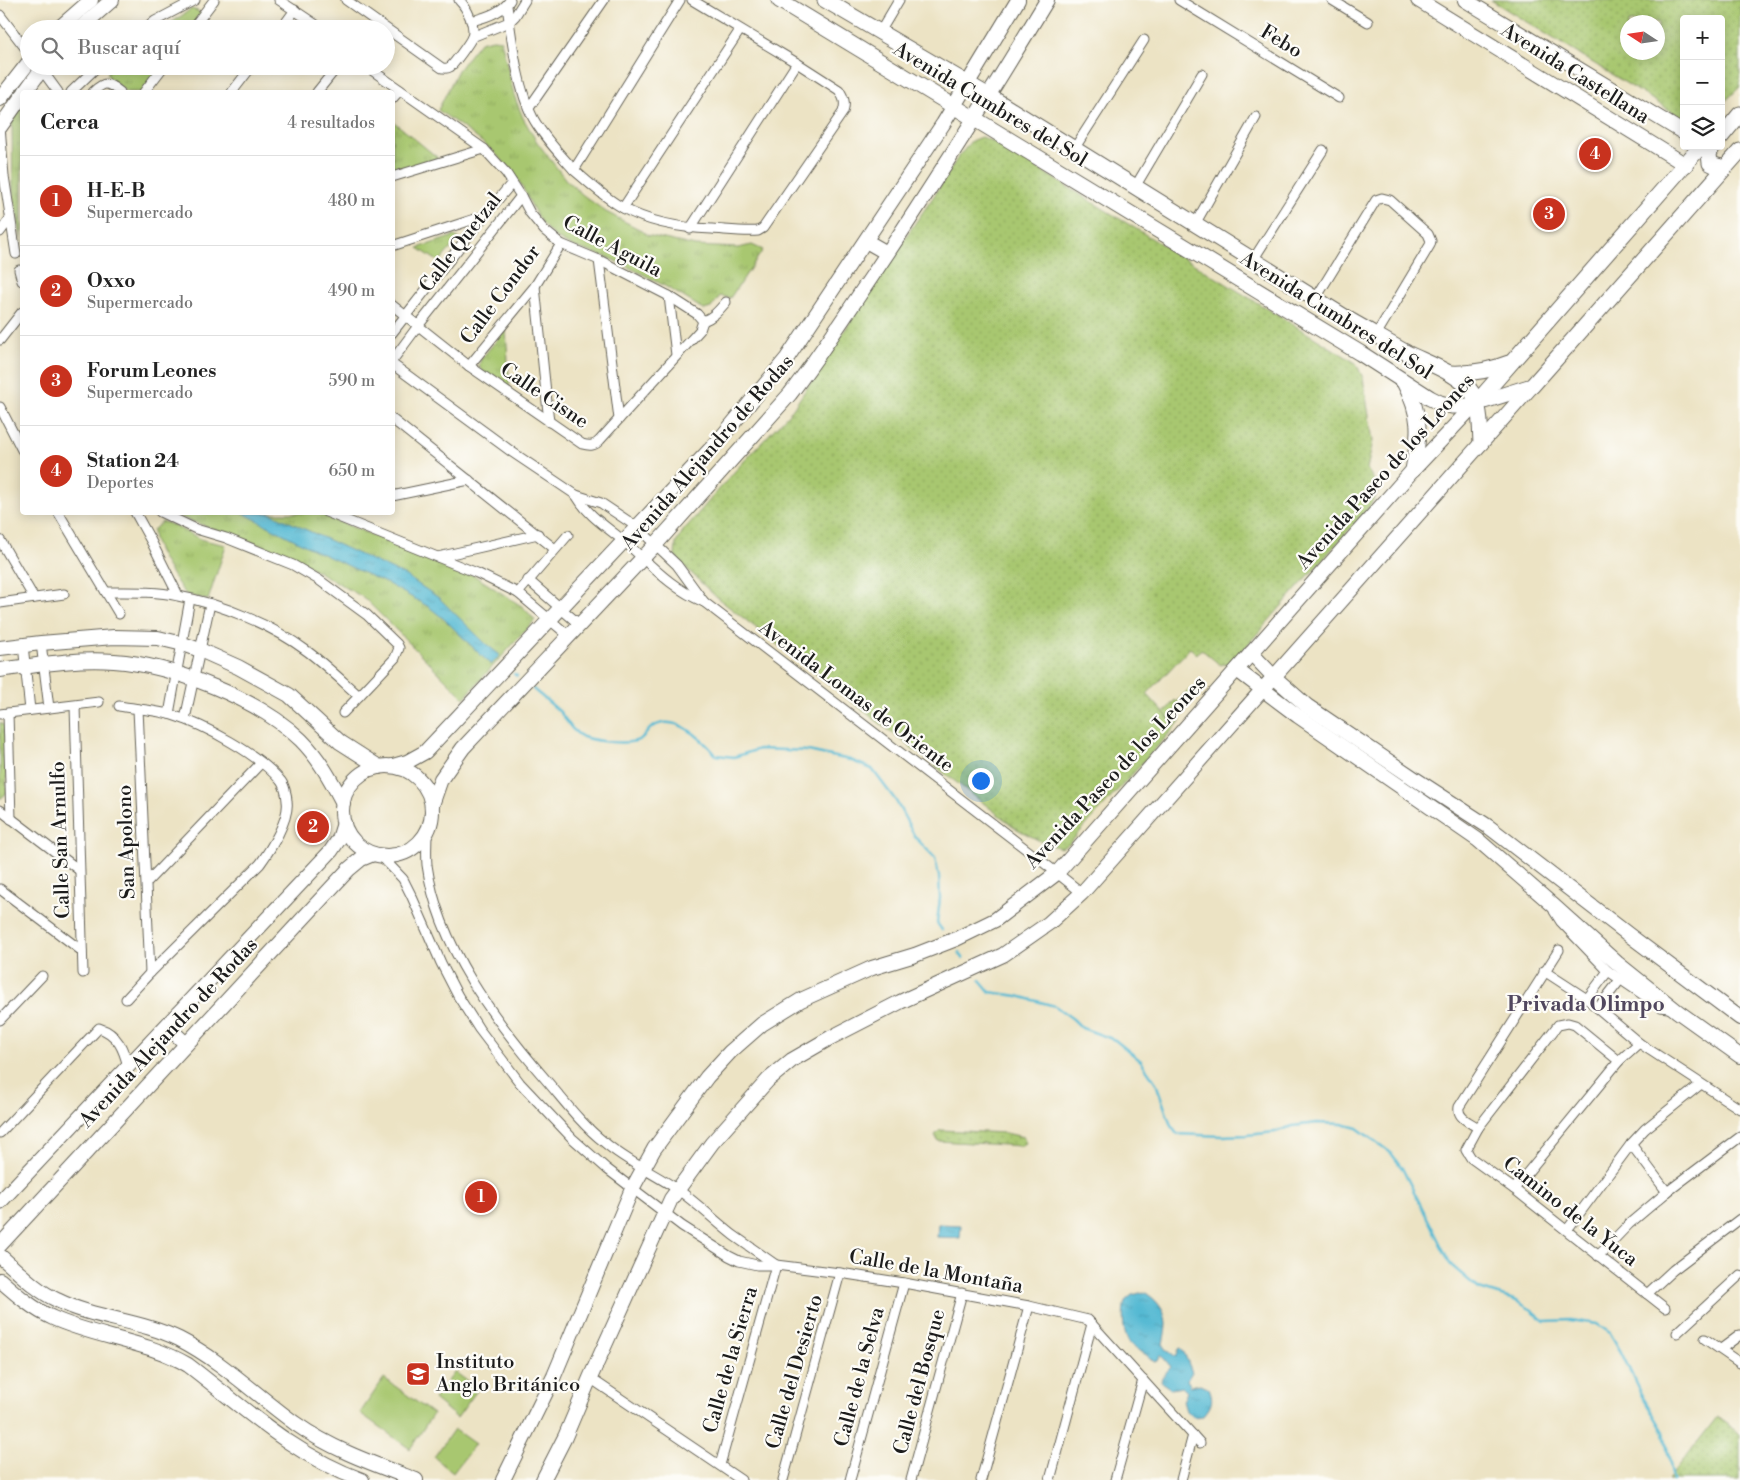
<!DOCTYPE html>
<html lang="es">
<meta charset="utf-8">
<style>
:root{--surface:#fff;--page:#f2f2f2;--text:#222;--muted:#767676;--line:#e0e0e0;--accent:#c8321e}
body{margin:0;font-family:"Libre Bodoni",serif;background:var(--page);color:var(--text)}
.controls{position:absolute;right:15px;top:15px;display:grid;overflow:hidden;border-radius:5px;box-shadow:0 2px 12px #0003}
.controls button{width:45px;height:45px;display:grid;place-items:center;padding:0;border:0;border-bottom:1px solid var(--line);background:var(--surface);color:var(--text);font:25px sans-serif}
.compass{position:absolute;left:1620px;top:15px;width:45px;height:45px;border-radius:50%;background:var(--surface);box-shadow:0 2px 12px #0003;rotate:282deg}
.you{position:absolute;left:980px;top:780px;width:18px;height:18px;margin:-12px;border:4px solid #fff;border-radius:50%;background:#1a73e8;box-shadow:0 0 0 8px #1a73e833}
.badge{display:grid;place-items:center;width:32px;height:32px;border-radius:50%;background:var(--accent);color:#fff;font-size:16px;font-weight:700}
.pin{position:absolute;translate:-50% -50%;border:2px solid #fff;box-shadow:0 1px 5px #0006}
.list{margin:0;padding:0;list-style:none}
h2{display:flex;justify-content:space-between;align-items:center;height:65px;margin:0;padding:0 20px;font-size:21px}
h2 small{font-size:16px;font-weight:400;color:var(--muted)}
.list li{display:grid;grid-template-columns:32px 1fr auto;gap:15px;align-items:center;box-sizing:border-box;height:90px;padding:0 20px;border-top:1px solid var(--line)}
.list b{display:block;font-size:19px;white-space:nowrap}
.list p{margin:0;font-size:16px;white-space:nowrap;color:var(--muted)}
.list em{font-size:16px;font-style:normal;color:var(--muted)}
.icon{flex:none;width:28px;height:28px;fill:none;stroke:currentColor;stroke-width:2;stroke-linecap:round;stroke-linejoin:round}
.map{position:relative;flex:none;width:1740px;height:1480px;overflow:hidden}
.search{position:absolute;background:var(--surface);box-shadow:0 2px 12px #0003;left:20px;top:20px;width:375px;height:55px;display:flex;align-items:center;gap:12px;box-sizing:border-box;padding:0 18px;border-radius:28px;color:var(--muted);font-size:19px}
.panel{position:absolute;background:var(--surface);box-shadow:0 2px 12px #0003;left:20px;top:90px;width:375px;height:425px;border-radius:5px}
.map>svg:first-child{display:block}
.grass{fill:url(#grass-dots);stroke:#627246;fill-rule:evenodd}
.park{fill:url(#park-tufts);stroke:#627246}
.garden{fill:url(#garden-furrows);stroke:#627246}
.pitch{fill:#a8c770;stroke:#627246}
.water{fill:url(#water-ripples);stroke:#386a78}
.lines{fill:none;stroke-linecap:round;stroke-linejoin:round}
.stream{stroke:#54b9d3;stroke-width:2.5}
.street-casing{stroke:#656257;stroke-width:11}
.secondary-casing{stroke:#656257;stroke-width:16}
.primary-casing{stroke:#656257;stroke-width:17}
.street{stroke:#fff;stroke-width:9}
.secondary{stroke:#fff;stroke-width:14}
.primary{stroke:#fff;stroke-width:15}
.labels{text-anchor:middle;dominant-baseline:central;stroke-width:4.5;stroke-linejoin:round;paint-order:stroke}
.street-label{font-size:20px;fill:#1c1c1c;stroke:#fdfcf7}
.poi-label{font-size:20px;fill:#1c1c1c;stroke:#fdfcf7;text-anchor:start}
.neighbourhood-label{font-size:21px;font-weight:bold;fill:#51475e;stroke:#fdfcf7}
</style>
<div class="map">
<svg width="1740" height="1480" viewBox="0 0 1740 1480">
<defs>
<pattern id="grass-dots" width="8" height="8" patternUnits="userSpaceOnUse" patternTransform="scale(1.25)"><rect width="8" height="8" fill="#a8c770"/><path d="M2 2h.1M6 6h.1" fill="none" stroke="#90aa60" stroke-width="1.8" stroke-linecap="round"/></pattern>
<pattern id="park-tufts" width="24" height="20" patternUnits="userSpaceOnUse" patternTransform="scale(1.25)"><rect width="24" height="20" fill="#a8c770"/><path d="M3 7l-1-3M5 7V3M7 7l1-3M15 17l-1-3M17 17v-4M19 17l1-3" fill="none" stroke="#90aa60"/></pattern>
<pattern id="garden-furrows" width="10" height="10" patternUnits="userSpaceOnUse" patternTransform="scale(1.25)"><rect width="10" height="10" fill="#a8c770"/><path d="M-1 1l2-2M0 10L10 0M9 11l2-2" fill="none" stroke="#90aa60"/></pattern>
<pattern id="water-ripples" width="26" height="14" patternUnits="userSpaceOnUse" patternTransform="scale(1.25)"><rect width="26" height="14" fill="#54b9d3"/><path d="M2 4q2-2 4 0t4 0M15 11q2-2 4 0t4 0" fill="none" stroke="#499eb5"/></pattern>
</defs>
<rect width="100%" height="100%" fill="#fdfcf7"/>
<filter id="ink" filterUnits="userSpaceOnUse"><feTurbulence type="fractalNoise" baseFrequency=".02" numOctaves="2"/><feDisplacementMap in="SourceGraphic" scale="10" xChannelSelector="R" yChannelSelector="G"/><feConvolveMatrix kernelMatrix="1 2 1 2 8 2 1 2 1" color-interpolation-filters="sRGB"/></filter>
<filter id="wash" filterUnits="userSpaceOnUse"><feTurbulence type="fractalNoise" baseFrequency=".0096" numOctaves="4" result="noise"/><feDisplacementMap in="SourceGraphic" scale="20" xChannelSelector="R" yChannelSelector="G"/><feGaussianBlur stdDeviation="1.12" result="paint"/><feColorMatrix in="noise" values="0 0 0 0 0 0 0 0 0 0 0 0 0 0 0 0 0 1.4 0 .05"/><feComposite in="paint" operator="in"/></filter>
<g filter="url(#wash)">
<rect width="100%" height="100%" fill="#ece3c4"/>
<g class="grass">
<path d="M1491 0H1740V87L1721 105V19H1684V119ZM1658 22V52H1628V22Z"/>
<polygon points="981,137 997,143 1066,186 1356,363 1363,378 1373,441 1367,469 1379,488 1370,506 1242,651 1229,663 1220,665 1201,649 1197,654 1190,648 1147,694 1176,726 1069,844 1061,848 1042,842 1017,829 716,597 688,570 675,556 676,543 683,531 735,471 793,409 911,229 934,196 957,159 971,141"/>
<polygon points="940,1130 1006,1133 1023,1137 1026,1143 1021,1146 938,1141 935,1135"/>
<polygon points="1717,1417 1740,1434 1740,1480 1668,1480"/>
</g>
<g class="park">
<polygon points="191,9 198,11 202,16 195,29 163,29"/>
<path d="M493 39 501 40 514 95 523 118 537 142 566 180 583 195 606 212 641 230 647 235 695 246 738 248 752 245 763 250 730 298 720 296 711 308 704 310C674 290 644 274 611 259 592 251 567 248 552 234 535 220 530 198 518 180 498 150 467 131 438 110L458 70 480 42Z"/>
<polygon points="114,66 168,66 149,92 126,92 108,76 108,70"/>
<polygon points="22,102 22,243 13,193 12,117"/>
<polygon points="392,121 394,122 438,158 393,173"/>
<polygon points="454,236 459,238 458,240 439,262 418,248"/>
<polygon points="506,329 510,394 483,372 479,366 481,359"/>
<polygon points="175,513 317,513 475,576 523,607 535,620 464,698 364,598 293,557 183,518"/>
<path d="M162 522 168 523 203 540 226 545 208 600 187 595 182 590C173 575 152 547 153 530Z"/>
<polygon points="0,722 4,725 5,728 7,793 0,799"/>
</g>
<polygon class="garden" points="1191,687 1193,690 1195,687 1198,692 1180,712 1180,721 1176,726 1164,713 1175,700 1177,702"/>
<g class="pitch">
<polygon points="455,1372 478,1389 457,1418 434,1399"/>
<polygon points="384,1378 433,1414 410,1449 360,1413"/>
<polygon points="454,1429 475,1444 453,1473 434,1457"/>
</g>
<g class="water">
<polygon points="243,513 270,513 406,576 439,598 486,644 500,655 491,665 444,619 429,607 388,584 316,551"/>
<polygon points="938,1224 961,1225 960,1238 937,1237"/>
<path d="M1144 1292C1155 1298 1166 1310 1166 1324 1166 1331 1164 1338 1163 1344L1167 1350 1176 1357 1179 1349 1181 1348 1183 1350 1192 1372 1187 1380 1191 1386 1200 1384 1209 1388C1214 1400 1212 1406 1203 1416L1194 1417 1186 1411 1183 1401 1187 1392 1182 1387 1171 1389 1161 1382 1162 1377 1171 1367 1161 1355 1158 1361 1154 1362C1146 1353 1140 1352 1132 1346 1122 1338 1122 1312 1125 1301L1132 1295Z"/>
</g>
<g class="lines">
<g class="stream">
<polyline points="514,674 517,676"/>
<path d="M533 689C542 697 552 704 560 712 568 722 571 731 583 737 595 741 630 746 640 739 645 737 647 731 651 728 675 711 702 739 716 755L734 757 759 749 808 751 850 760 872 769 896 801 915 837 935 858 939 876 940 898 937 923 942 930"/>
<polyline points="959,952 963,958"/>
<polyline points="980,980 990,992 1018,996 1055,1006 1073,1019 1082,1028 1115,1040 1141,1061 1156,1083 1171,1126 1177,1134 1222,1136 1248,1135 1275,1132 1293,1126 1317,1123 1342,1124 1357,1128 1391,1153 1402,1168 1451,1265 1479,1289 1514,1300 1532,1310 1545,1321 1571,1320 1597,1324 1610,1333 1621,1352 1642,1396 1664,1432 1673,1480"/>
</g>
</g>
</g>
<g filter="url(#ink)">
<g class="lines">
<defs>
<g id="street">
<polyline points="279,0 315,24"/>
<path d="M346 0 442 68C445 68 447 69 450 67 454 64 470 42 472 37 476 26 467 8 459 0"/>
<path d="M680 0 574 170C589 183 605 198 623 208 650 223 681 228 712 229 728 230 743 232 758 231L763 228 843 112C846 103 844 98 839 90L797 63 692 0"/>
<polyline points="1179,0 1339,98"/>
<polyline points="1332,0 1368,22"/>
<path d="M507 6C512 40 517 88 533 118 544 138 560 154 574 170"/>
<polyline points="0,15 29,53"/>
<path d="M471 21C484 18 503 12 510 0"/>
<polyline points="145,29 155,21 195,0"/>
<polyline points="192,29 214,0"/>
<polyline points="281,29 295,10"/>
<polyline points="880,32 899,0"/>
<polyline points="472,37 509,22 515,16 525,0"/>
<polyline points="39,66 58,92"/>
<polyline points="366,66 484,149 506,173 521,196 530,213 544,230 561,244 599,260 669,296 697,314 703,321"/>
<polyline points="71,92 98,66"/>
<path d="M93 92C105 81 107 82 120 92"/>
<polyline points="144,92 164,66"/>
<polyline points="232,92 252,66"/>
<polyline points="317,92 338,66"/>
<polyline points="392,99 400,90"/>
<polyline points="529,108 604,0"/>
<polyline points="0,126 4,176 16,254"/>
<polyline points="1074,149 1144,40"/>
<polyline points="392,177 484,149"/>
<polyline points="1135,187 1202,74"/>
<polyline points="623,208 740,30"/>
<polyline points="1195,224 1256,117"/>
<polyline points="690,229 797,63"/>
<polyline points="0,232 9,220"/>
<polyline points="392,246 484,216"/>
<polyline points="599,260 619,419"/>
<polyline points="1253,260 1323,150"/>
<polyline points="19,270 22,281"/>
<polyline points="535,286 549,422"/>
<polyline points="669,296 676,355"/>
<polyline points="1316,298 1376,200 1382,198 1390,200 1428,234 1431,241 1430,245 1376,335"/>
<path d="M392 305 469 366 582 444C590 446 595 446 600 440L700 330 703 321"/>
<path d="M703 321C714 317 719 310 726 302"/>
<polyline points="392,333 484,216 512,183"/>
<polyline points="0,340 22,312"/>
<polyline points="392,361 418,326 521,196"/>
<polyline points="392,364 512,452 576,495 601,503 637,527 677,565 704,602"/>
<polyline points="469,366 535,286 561,244"/>
<polyline points="0,407 22,450"/>
<polyline points="392,419 555,549"/>
<path d="M576 495C588 516 607 527 625 542 651 565 672 589 704 602L1057 873 1082 893"/>
<polyline points="392,496 469,480"/>
<polyline points="58,512 119,614"/>
<polyline points="135,512 151,541 178,595"/>
<polyline points="160,512 196,529 226,538 293,565 319,580 367,615 397,644 399,648 395,658 343,713"/>
<polyline points="326,512 477,573 518,593 569,636"/>
<polyline points="0,540 34,598"/>
<polyline points="438,557 538,534"/>
<polyline points="528,580 580,625"/>
<path d="M106 592C130 592 155 591 178 596 222 604 272 625 307 651 326 665 342 681 359 696"/>
<polyline points="518,593 568,535"/>
<polyline points="0,603 64,594"/>
<polyline points="41,643 49,708"/>
<polyline points="23,645 30,710"/>
<polyline points="75,706 83,973"/>
<path d="M119 706C136 709 155 710 172 715 205 725 258 754 280 780 284 784 287 795 287 801 290 819 270 850 260 864L150 973 126 999"/>
<polyline points="138,709 150,973"/>
<polyline points="8,713 11,819"/>
<polyline points="0,714 99,702"/>
<polyline points="169,714 190,599"/>
<polyline points="185,719 210,604"/>
<polyline points="0,810 79,870"/>
<path d="M427 831C427 843 426 854 427 865 438 946 495 1021 547 1081 565 1102 582 1125 604 1142 626 1161 653 1173 677 1189 697 1203 714 1220 733 1235 747 1245 762 1255 776 1265"/>
<polyline points="381,856 403,879 412,897 441,963 458,996 479,1029 520,1083 572,1138 607,1169 682,1226 729,1256 739,1261 757,1265 776,1265 840,1273 904,1283 1029,1306 1088,1320 1200,1443"/>
<polyline points="147,882 261,763"/>
<polyline points="0,889 82,951"/>
<polyline points="1554,911 1561,922 1608,971 1661,1007 1668,1008"/>
<polyline points="1544,971 1587,999 1639,1043 1740,1109"/>
<polyline points="1587,999 1608,971"/>
<polyline points="1598,1008 1620,980"/>
<polyline points="0,1020 42,976"/>
<polyline points="1619,1061 1575,1025 1568,1023 1558,1025 1478,1128 1466,1150 1471,1158 1514,1189 1665,1308"/>
<path d="M1478 1128C1470 1122 1457 1118 1459 1107L1559 950"/>
<path d="M0 1133 99 1028C118 1034 124 1050 128 1067"/>
<polyline points="1631,1144 1667,1192"/>
<polyline points="1514,1189 1619,1061 1639,1043"/>
<polyline points="1567,1230 1631,1144 1645,1129 1701,1084"/>
<polyline points="1598,1256 1629,1224 1667,1192 1740,1137"/>
<polyline points="1647,1294 1673,1270 1740,1219"/>
<polyline points="1677,1333 1740,1275"/>
<polyline points="1705,1339 1740,1363"/>
<polyline points="1721,1349 1740,1335"/>
<polyline points="590,1378 741,1480"/>
<polyline points="720,1465 776,1265"/>
<polyline points="783,1480 840,1273"/>
<polyline points="850,1480 904,1283"/>
<polyline points="911,1480 962,1293"/>
<polyline points="981,1480 1029,1306"/>
<polyline points="1050,1480 1092,1324"/>
<polyline points="1115,1480 1143,1380"/>
<polyline points="1181,1480 1193,1435"/>
</g>
<g id="secondary">
<polyline points="1418,0 1686,165"/>
<polyline points="1465,0 1684,133"/>
<polyline points="58,29 91,0"/>
<polyline points="79,29 112,0"/>
<polyline points="25,92 44,66"/>
<polyline points="0,99 29,62"/>
<polyline points="0,127 22,96"/>
<polyline points="866,241 887,253"/>
<polyline points="0,648 41,643 114,637 158,638 183,644 200,650 238,667 289,695 340,742 379,767"/>
<polyline points="1251,653 1274,677 1307,706 1415,779 1489,827 1629,935 1740,1018"/>
<path d="M0 670C37 665 76 658 114 661 172 665 259 699 301 740 319 758 331 780 343 803"/>
<polyline points="1237,670 1298,716 1478,840 1554,906 1617,963 1677,1011 1740,1056"/>
<polyline points="393,766 407,762 425,752 720,439 787,358 943,124 1018,0"/>
<circle cx="387" cy="811" r="45"/>
<path d="M432 805 441 779 463 748 656 544 790 394C817 359 841 322 866 285 929 192 989 96 1047 0"/>
<polyline points="167,1026 186,1044"/>
<polyline points="0,1202 331,851 339,839 344,823"/>
<polyline points="0,1245 349,869 361,859 373,854"/>
<path d="M0 1256C18 1271 35 1290 57 1300 95 1319 140 1320 179 1339 222 1361 257 1396 296 1424 333 1450 374 1464 416 1480"/>
<path d="M0 1280C17 1295 33 1309 53 1318 97 1338 145 1340 188 1365 243 1407 296 1457 362 1480"/>
<polyline points="503,1480 554,1376 632,1189 654,1149 707,1077 730,1052 762,1024 801,1000 872,968 915,955 956,939 995,920 1057,873 1413,470 1476,403"/>
<polyline points="543,1480 565,1437 590,1378 671,1199 712,1143 768,1080 792,1060 830,1038 900,1002 1003,955 1049,923 1082,893 1532,386"/>
</g>
<g id="primary">
<polyline points="779,0 1360,353 1430,398 1440,403 1452,406 1468,406 1532,386 1740,151"/>
<path d="M825 0 989 96 1353 322C1371 332 1389 343 1407 353 1427 363 1461 374 1473 394 1481 407 1480 428 1481 443"/>
<polyline points="1721,137 1740,114"/>
<polyline points="1713,146 1709,154 1710,163 1714,165 1724,168"/>
<path d="M1449 373C1470 374 1489 371 1509 363"/>
<path d="M1404 382C1422 416 1420 433 1413 470"/>
<polyline points="1477,402 1701,146"/>
</g>
</defs>
<use href="#street" class="street-casing"/>
<use href="#secondary" class="secondary-casing"/>
<use href="#primary" class="primary-casing"/>
<use href="#street" class="street"/>
<use href="#secondary" class="secondary"/>
<use href="#primary" class="primary"/>
</g>
</g>
<defs>
<symbol id="school-square" viewBox="-11 -11 22 22"><rect x="-9" y="-9" width="18" height="18" rx="4" fill="#c8321e" stroke="#fdfcf7"/><path d="M0-5L7-2L0 1L-7-2ZM-4 1L0 2.5L4 1V4Q0 6-4 4Z" fill="#fff"/></symbol>
</defs>
<g fill-rule="evenodd">
<use href="#school-square" x="404" y="1360" width="28" height="28"/>
</g>
<g class="labels">
<g class="street-label">
<text transform="translate(1281 42) rotate(31)">Febo</text>
<text transform="translate(1575 74) rotate(32)">Avenida Castellana</text>
<text transform="translate(990 105) rotate(31)">Avenida Cumbres del Sol</text>
<text transform="translate(461 243) rotate(-52)">Calle Quetzal</text>
<text transform="translate(612 247) rotate(28)">Calle Aguila</text>
<text transform="translate(501 295) rotate(-53)">Calle Condor</text>
<text transform="translate(1336 316) rotate(32)">Avenida Cumbres del Sol</text>
<text transform="translate(544 396) rotate(34)">Calle Cisne</text>
<text transform="translate(708 453) rotate(-49)">Avenida Alejandro de Rodas</text>
<text transform="translate(1386 472) rotate(-48)">Avenida Paseo de los Leones</text>
<text transform="translate(856 697) rotate(37)">Avenida Lomas de Oriente</text>
<text transform="translate(1116 773) rotate(-47)">Avenida Paseo de los Leones</text>
<text transform="translate(61 840) rotate(-92)">Calle San Arnulfo</text>
<text transform="translate(127 842) rotate(-92)">San Apolono</text>
<text transform="translate(169 1033) rotate(-47)">Avenida Alejandro de Rodas</text>
<text transform="translate(1570 1212) rotate(38)">Camino de la Yuca</text>
<text transform="translate(936 1272) rotate(10)">Calle de la Montaña</text>
<text transform="translate(731 1360) rotate(-74)">Calle de la Sierra</text>
<text transform="translate(795 1372) rotate(-74)">Calle del Desierto</text>
<text transform="translate(860 1377) rotate(-75)">Calle de la Selva</text>
<text transform="translate(920 1382) rotate(-75)">Calle del Bosque</text>
</g>
<g class="poi-label">
<text x="436" y="1362">Instituto<tspan x="436" dy="23">Anglo Británico</tspan></text>
</g>
<g class="neighbourhood-label">
<text x="1586" y="1005">Privada Olimpo</text>
</g>
</g>
</svg>
<div class="controls">
<button>+</button>
<button>−</button>
<button><svg class="icon" aria-label="layers" viewBox="0 0 24 24"><path d="M12 4l9 5-9 5-9-5zM3 14l9 5 9-5"/></svg></button>
</div>
<svg class="compass" viewBox="-18 -18 36 36"><path d="M0-13l5 13h-10z" fill="#e53935"/><path d="M0 13l5-13h-10z" fill="#767676"/></svg>
<div class="you"></div>
<div class="pin badge" style="left:481px;top:1197px">1</div>
<div class="pin badge" style="left:313px;top:827px">2</div>
<div class="pin badge" style="left:1549px;top:214px">3</div>
<div class="pin badge" style="left:1595px;top:154px">4</div>
<div class="search"><svg class="icon" aria-label="search" viewBox="0 0 24 24"><circle cx="10" cy="10" r="6"/><path d="M15 15l6 6"/></svg>Buscar aquí</div>
<section class="panel">
<h2>Cerca<small>4 resultados</small></h2>
<ul class="list">
<li><span class="badge">1</span><div><b>H-E-B</b><p>Supermercado</p></div><em>480 m</em></li>
<li><span class="badge">2</span><div><b>Oxxo</b><p>Supermercado</p></div><em>490 m</em></li>
<li><span class="badge">3</span><div><b>Forum Leones</b><p>Supermercado</p></div><em>590 m</em></li>
<li><span class="badge">4</span><div><b>Station 24</b><p>Deportes</p></div><em>650 m</em></li>
</ul>
</section>
</div>
